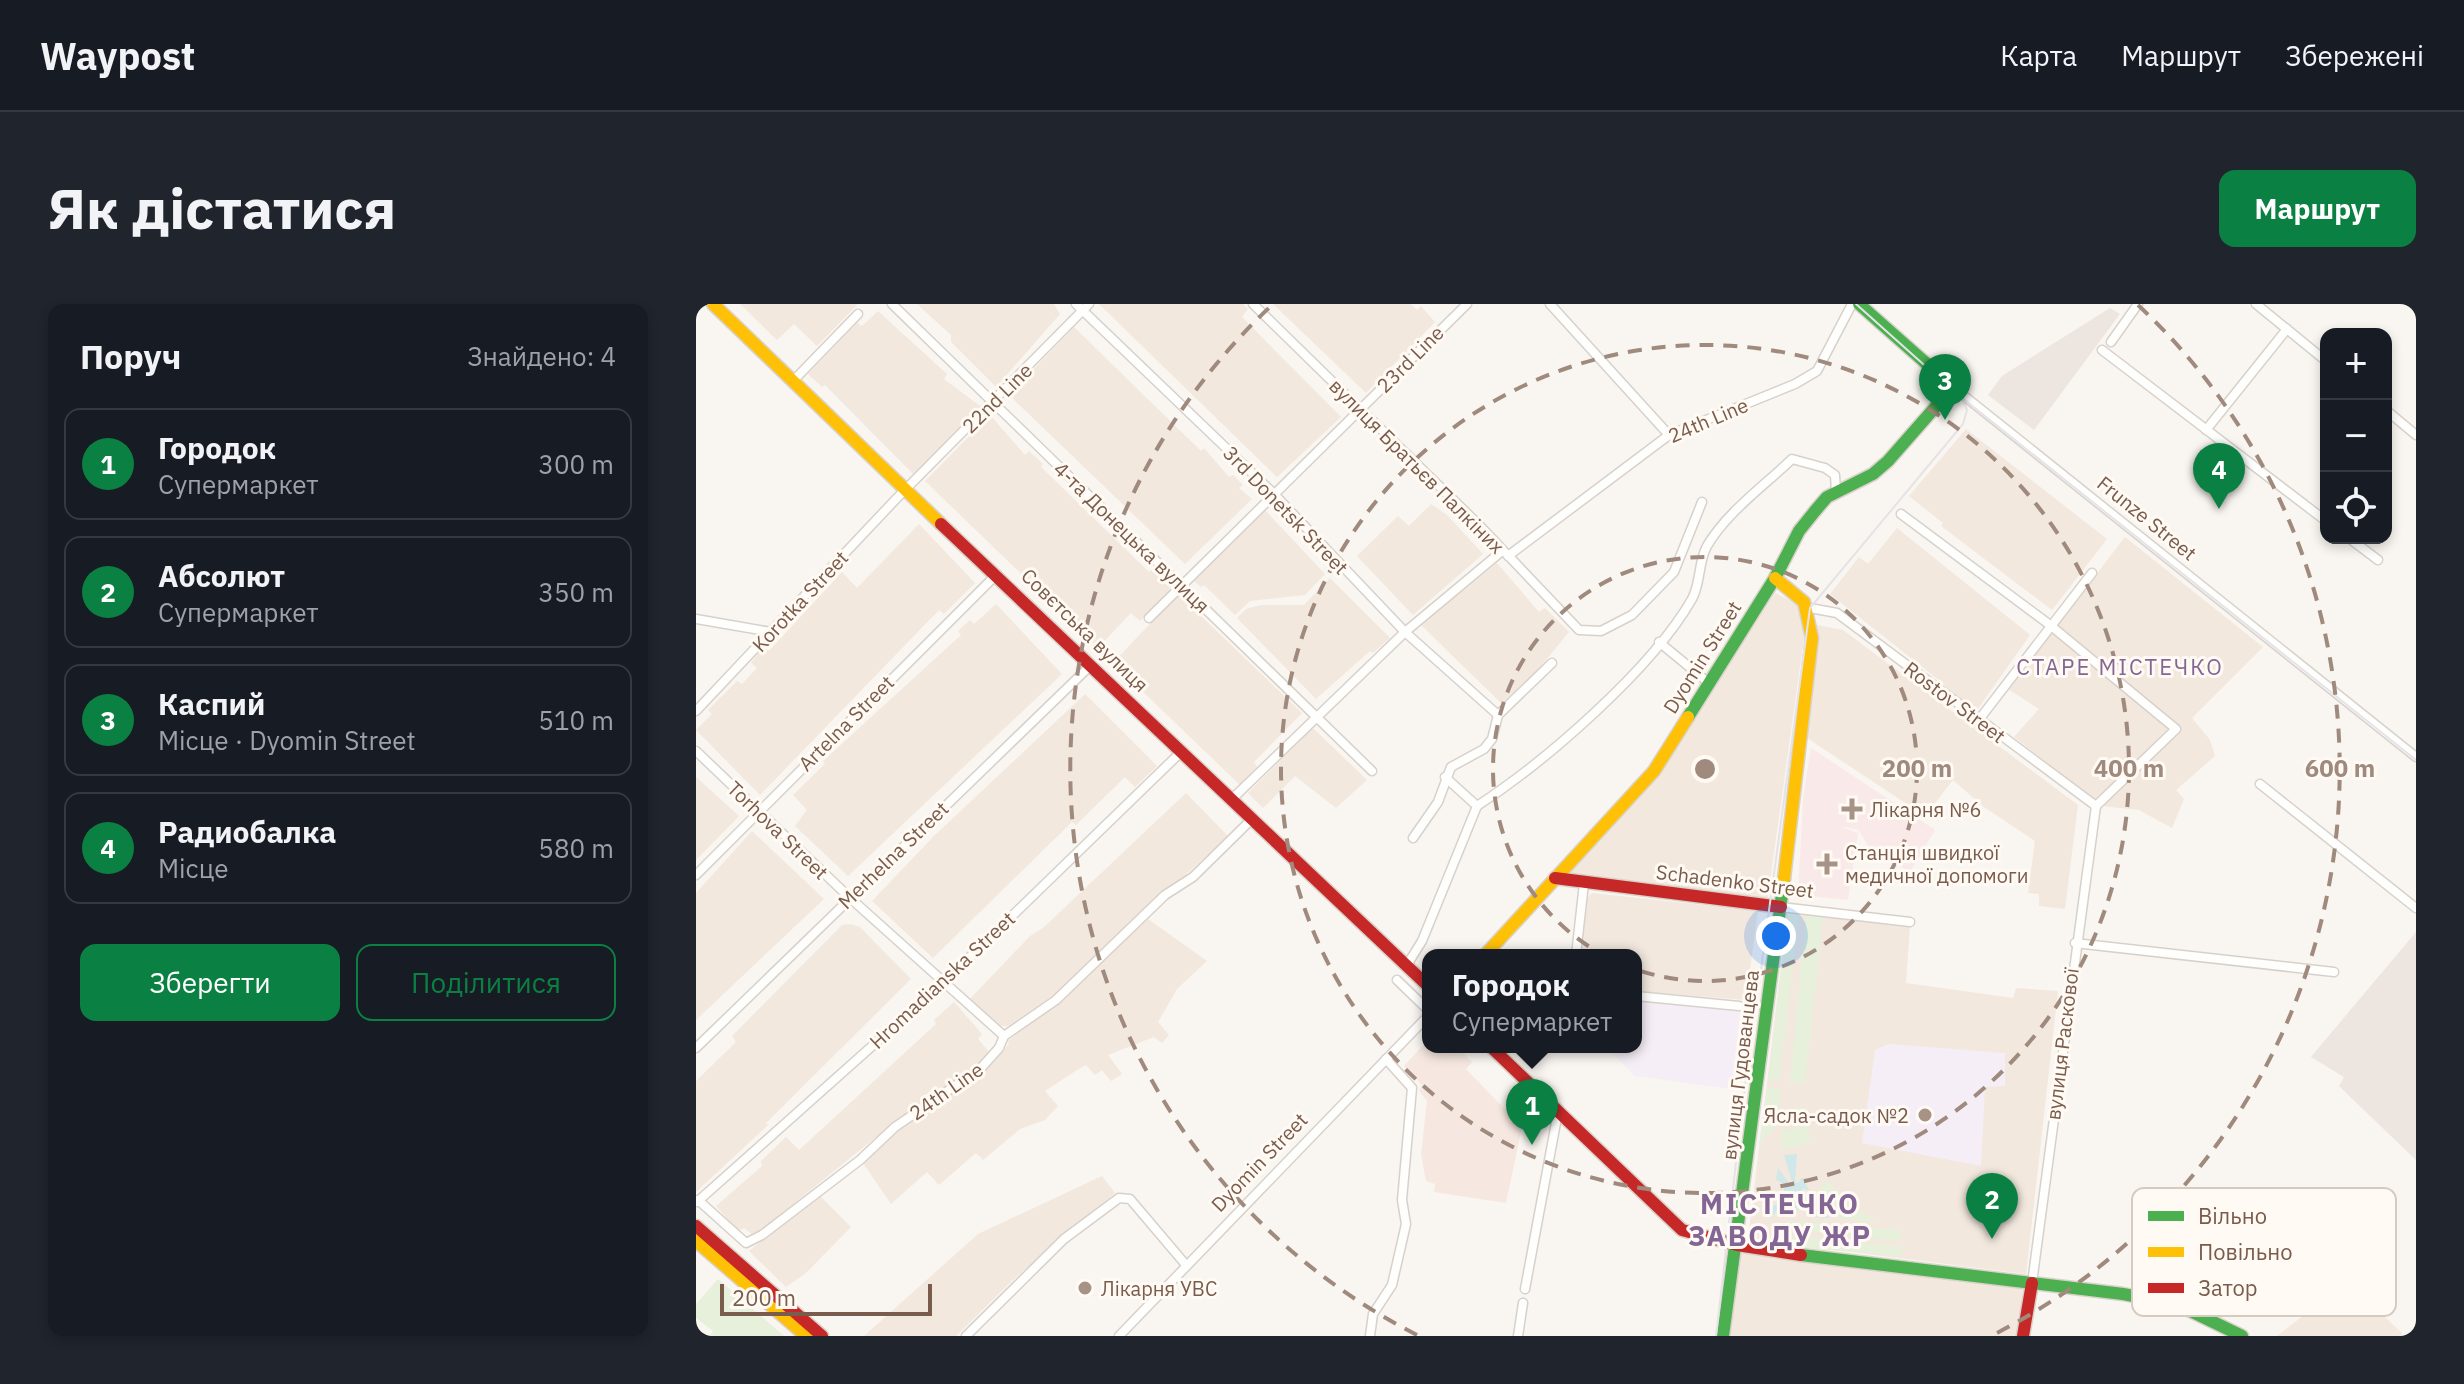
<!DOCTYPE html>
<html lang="uk">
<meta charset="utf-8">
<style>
:root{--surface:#171b24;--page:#20242c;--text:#f1f3f6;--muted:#9ea1a6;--line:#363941;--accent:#0b8043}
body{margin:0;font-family:"IBM Plex Sans",sans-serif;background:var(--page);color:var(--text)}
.controls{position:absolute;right:24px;top:24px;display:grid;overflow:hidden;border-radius:16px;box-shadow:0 4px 12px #0003}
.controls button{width:72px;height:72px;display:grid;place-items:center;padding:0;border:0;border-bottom:2px solid var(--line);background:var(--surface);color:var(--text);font:40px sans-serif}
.scale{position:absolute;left:24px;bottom:20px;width:212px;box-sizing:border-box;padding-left:8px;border:4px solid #7a5c4d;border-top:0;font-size:22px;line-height:28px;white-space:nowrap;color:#7a5c4d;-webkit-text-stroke:6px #fffaf3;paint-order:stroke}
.you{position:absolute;left:1080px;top:632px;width:28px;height:28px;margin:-20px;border:6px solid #fff;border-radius:50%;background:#1a73e8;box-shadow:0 0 0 12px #1a73e833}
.badge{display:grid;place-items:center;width:52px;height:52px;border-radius:50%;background:var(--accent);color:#fff;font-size:26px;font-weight:700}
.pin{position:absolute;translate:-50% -66px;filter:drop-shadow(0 2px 4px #0008)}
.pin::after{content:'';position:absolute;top:42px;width:28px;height:24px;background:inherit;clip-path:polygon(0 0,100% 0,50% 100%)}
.popup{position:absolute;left:726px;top:645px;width:220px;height:104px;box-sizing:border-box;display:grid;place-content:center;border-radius:16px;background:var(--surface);filter:drop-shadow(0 2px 6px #0005);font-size:26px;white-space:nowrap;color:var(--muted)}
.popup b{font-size:30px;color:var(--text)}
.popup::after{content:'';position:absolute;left:50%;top:100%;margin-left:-16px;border:16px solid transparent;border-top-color:var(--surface)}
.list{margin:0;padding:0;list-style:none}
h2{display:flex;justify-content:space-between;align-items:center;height:104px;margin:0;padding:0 32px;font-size:34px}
h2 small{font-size:26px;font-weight:400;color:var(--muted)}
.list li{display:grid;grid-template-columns:52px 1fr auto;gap:24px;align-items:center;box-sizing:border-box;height:112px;margin:0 16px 16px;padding:0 16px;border:2px solid var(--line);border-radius:16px}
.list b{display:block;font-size:30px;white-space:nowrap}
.list p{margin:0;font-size:26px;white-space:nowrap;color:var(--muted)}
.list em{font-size:26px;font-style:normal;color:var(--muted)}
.actions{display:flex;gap:16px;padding:24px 32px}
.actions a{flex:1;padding:18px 0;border:2px solid var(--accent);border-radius:16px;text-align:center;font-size:28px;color:var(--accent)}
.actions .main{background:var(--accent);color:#fff}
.icon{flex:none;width:44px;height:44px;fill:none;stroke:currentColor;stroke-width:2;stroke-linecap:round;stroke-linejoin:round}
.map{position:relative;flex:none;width:1720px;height:1032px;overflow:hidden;border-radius:16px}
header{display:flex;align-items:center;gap:48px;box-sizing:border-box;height:112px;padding:0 40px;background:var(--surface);border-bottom:2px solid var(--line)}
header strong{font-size:38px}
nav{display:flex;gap:44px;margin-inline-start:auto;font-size:28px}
.intro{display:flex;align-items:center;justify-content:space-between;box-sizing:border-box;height:192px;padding:0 48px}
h1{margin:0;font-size:56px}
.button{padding:20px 36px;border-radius:16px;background:var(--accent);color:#fff;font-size:28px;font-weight:700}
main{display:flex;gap:48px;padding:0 48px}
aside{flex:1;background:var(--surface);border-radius:16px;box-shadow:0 4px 12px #0003}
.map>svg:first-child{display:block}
.residential{fill:#f2e8de}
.commercial{fill:#f6e8e1}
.industrial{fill:#ede5e0}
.education{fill:#f6eef6}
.medical{fill:#fae9e9}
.green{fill:#e7f0db}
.water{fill:#d0e8ea}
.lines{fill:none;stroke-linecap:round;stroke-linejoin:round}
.street-casing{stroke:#d7d1cb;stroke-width:11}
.fast-casing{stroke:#d9d2cb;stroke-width:15}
.slow-casing{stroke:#d9d2cb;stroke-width:15}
.jam-casing{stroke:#d9d2cb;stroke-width:15}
.street{stroke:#fefefd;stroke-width:8}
.fast{stroke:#4caf50;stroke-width:12}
.slow{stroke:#ffc107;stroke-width:12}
.jam{stroke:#c62828;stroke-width:12}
.tram{stroke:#e6e3e7;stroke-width:2}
.ring{fill:none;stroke:#9f8a7d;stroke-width:4;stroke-dasharray:14 10}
.poi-dot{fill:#a69286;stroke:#fffaf3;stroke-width:3}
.labels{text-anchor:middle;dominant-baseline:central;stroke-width:6;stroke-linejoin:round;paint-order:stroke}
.street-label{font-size:20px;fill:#7a5c4d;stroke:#fffaf3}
.poi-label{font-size:20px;fill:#7a5c4d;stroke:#fffaf3;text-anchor:start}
.neighbourhood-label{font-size:22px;letter-spacing:2px;fill:#846695;stroke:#fffaf3}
.district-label{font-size:28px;font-weight:bold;letter-spacing:2px;fill:#846695;stroke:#fffaf3}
.key{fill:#fffaf3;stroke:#d7cbc1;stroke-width:2}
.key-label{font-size:22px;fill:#7a5c4d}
.centre{fill:#9f8a7d;stroke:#fffaf3;stroke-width:4}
.ring-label{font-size:24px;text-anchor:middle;font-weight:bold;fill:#9f8a7d;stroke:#fffaf3;stroke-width:6;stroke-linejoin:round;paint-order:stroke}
</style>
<header>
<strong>Waypost</strong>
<nav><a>Карта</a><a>Маршрут</a><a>Збережені</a></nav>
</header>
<div class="intro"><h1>Як дістатися</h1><a class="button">Маршрут</a></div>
<main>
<aside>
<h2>Поруч<small>Знайдено: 4</small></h2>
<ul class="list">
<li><span class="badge">1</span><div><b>Городок</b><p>Супермаркет</p></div><em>300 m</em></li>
<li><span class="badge">2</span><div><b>Абсолют</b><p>Супермаркет</p></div><em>350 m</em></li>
<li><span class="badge">3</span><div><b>Каспий</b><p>Місце · Dyomin Street</p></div><em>510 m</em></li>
<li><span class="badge">4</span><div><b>Радиобалка</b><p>Місце</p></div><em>580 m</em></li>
</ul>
<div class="actions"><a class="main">Зберегти</a><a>Поділитися</a></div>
</aside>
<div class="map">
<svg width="1720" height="1032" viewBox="0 0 1720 1032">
<rect width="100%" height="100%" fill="#f9f5f0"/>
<g class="residential">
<polygon points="44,0 162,0 121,42 98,20 81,36"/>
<polygon points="221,0 358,0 364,10 300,83 255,38 255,31"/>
<polygon points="403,0 547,0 552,5 546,13 645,113 581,173"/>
<polygon points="577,0 715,0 721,6 725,2 739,18 670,89"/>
<polygon points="182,7 251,70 248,75 284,102 218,171 129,81 126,83 112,70 161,19 166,22"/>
<polygon points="378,23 505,147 508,144 533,173 537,171 547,181 543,184 556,195 489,260 313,91"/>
<polygon points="294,111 329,151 333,147 347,160 345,163 453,268 455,266 475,282 467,296 444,317 435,309 402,344 229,177"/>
<polygon points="1270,125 1411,235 1356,306 1245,222 1247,219 1213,192"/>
<polygon points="735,200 751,211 787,250 717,311 661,252 702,212 713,222"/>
<polygon points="568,205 629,270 609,291 554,297 539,311 508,281 505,283 495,275"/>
<polygon points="223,220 279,279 248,310 243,306 64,491 0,426 16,410 12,406 41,377 46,380 61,364 55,359 67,343 73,347 146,268 161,284"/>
<polygon points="1201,224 1334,331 1281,406 1247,385 1249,381 1134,290 1163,253 1172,260"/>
<polygon points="1429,233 1567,343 1496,414 1514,436 1519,452 1480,486 1488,495 1476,524 1443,506 1406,502 1318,433 1343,405 1312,385"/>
<polygon points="801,259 843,308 849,304 873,328 836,373 805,399 725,321"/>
<polygon points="634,274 694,334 677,349 674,347 620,395 541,314 550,305 564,301 608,301"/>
<polygon points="1079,289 1112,305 1071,599 871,568 965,467"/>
<polygon points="482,290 606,409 558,458 561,463 544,481 417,359"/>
<polygon points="300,300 366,370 152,572 99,522 111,506 97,491 129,460 127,457 265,331 262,327 274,316 278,320"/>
<polygon points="1121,321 1147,326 1382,501 1369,605 1343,602 1343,590 1332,589 1339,537 1288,503 1257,476 1229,512 1111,434"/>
<polygon points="389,390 461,462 439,483 429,473 380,521 376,518 237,654 176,597 238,532"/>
<polygon points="617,424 671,476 640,504 599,472 567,504 552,489"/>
<polygon points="0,473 43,512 0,556"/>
<polygon points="490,489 532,532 484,576 464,589 363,687 312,722 305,722 274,695 334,632 347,624"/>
<polygon points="56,527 128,595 0,716 0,589"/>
<polygon points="896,589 1062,607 1050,696 940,687 940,651 884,651 890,595"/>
<polygon points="1092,607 1214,621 1210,679 1317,694 1320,684 1362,687 1330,970 1052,935"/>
<polygon points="452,615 511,657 481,685 462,718 473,731 466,739 458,733 412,751 426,770 415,777 406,766 399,771 390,761 381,766 349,787 362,802 349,816 324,825 287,856 280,849 243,881 231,868 195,900 167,859 221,811 298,758 313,740 312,737 362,700"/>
<polygon points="155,620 164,623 215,675 70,819 72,821 0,888 0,777 40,738 36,732 146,621"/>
<polygon points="258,698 286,730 282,735 294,749 283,761 210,809 66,925 57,931 48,924 42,927 20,902 66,862 65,857 90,833 103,846 240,720 238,716"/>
<polygon points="406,872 419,889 318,975 260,1032 168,1032 282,930"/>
<polygon points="123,891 155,923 110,969 90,983 53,947"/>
<polygon points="1045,946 1327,982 1322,1032 1031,1032"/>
<polygon points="1660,987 1706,1029 1704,1032 1581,1032 1616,1005"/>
</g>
<polygon class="commercial" points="732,736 732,743 761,743 776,758 770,765 826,823 810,899 738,888 739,880 730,877 725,850 731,797 723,787 726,781 708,762"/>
<g class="industrial">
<polygon points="1414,4 1424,10 1338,126 1292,91 1306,72"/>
<polygon points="1720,628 1720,856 1643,782 1648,773 1615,753"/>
</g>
<g class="education">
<polygon points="940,695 1044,707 1036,785 939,772 910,743 940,743"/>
<polygon points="1193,740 1309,749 1309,782 1289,783 1285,862 1166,839 1179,746"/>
</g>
<polygon class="medical" points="1115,444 1239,526 1214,568 1173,543 1163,526 1143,522 1162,529 1152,596 1102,591 1107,495"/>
<g class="green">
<polygon points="1092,609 1103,610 1083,777 1072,776"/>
<polygon points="1110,610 1127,612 1109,780 1094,779"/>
<polygon points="1071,784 1085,784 1080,822 1063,841"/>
<polygon points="1100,804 1110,804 1114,839 1085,846 1086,824 1095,826 1104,821"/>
<path d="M1131 877 1157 903 1183 918C1157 916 1131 918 1120 889Z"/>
<polygon points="1095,917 1205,926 1204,937 1086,924"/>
<polygon points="1079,930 1207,943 1205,952 1072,941"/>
<polygon points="22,975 88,1032 14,1032 17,1027 0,1014 0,1000"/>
</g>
<polygon class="water" points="1101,850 1099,878 1102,879 1106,873 1113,886 1106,885 1106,891 1134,914 1118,913 1105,893 1102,895 1105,906 1090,905 1090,896 1075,914 1070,909 1088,893 1088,880 1080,876 1082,864 1093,879 1096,878 1088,851"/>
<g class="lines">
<defs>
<g id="street">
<polyline points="196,0 676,467"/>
<polyline points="380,0 577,189 709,328 802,411"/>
<polyline points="557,0 785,223 883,326 905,327 936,311 978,268 1006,198"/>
<polyline points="854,0 973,131"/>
<polyline points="1560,0 1630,57"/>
<polyline points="1415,38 1442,0"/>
<polyline points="1406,46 1630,217"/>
<polyline points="96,78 162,10"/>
<polyline points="1257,83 1720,453"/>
<polyline points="1690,106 1720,131"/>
<polyline points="1510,126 1591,25"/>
<polyline points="1205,210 1354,321 1480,425 1400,502"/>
<polyline points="1653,234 1682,256"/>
<polyline points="812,252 973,131 1099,80 1121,67 1156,0"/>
<polyline points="1114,304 1141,309 1400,502"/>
<polyline points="453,314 771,0"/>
<polyline points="0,315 75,328"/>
<polyline points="963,338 1014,380"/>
<polyline points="0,407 200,195 393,0"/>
<polyline points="1282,417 1396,269"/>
<polyline points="0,447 153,593 308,732"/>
<polyline points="749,473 781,502"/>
<polyline points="1564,480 1720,604"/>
<polyline points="536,495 709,328 806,247"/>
<path d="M781 502C849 458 956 365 996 295 1005 279 1002 258 1011 242 1031 208 1068 182 1096 155L1129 164 1139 171 1140 188"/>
<polyline points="717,534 742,498 755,463 788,445 796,435 802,411 856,359"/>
<polyline points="0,571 301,270"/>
<polyline points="1085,603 1214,618"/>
<polyline points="1379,639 1638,668"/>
<polyline points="880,651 888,579"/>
<polyline points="711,661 726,637 781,502"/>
<polyline points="701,676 732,706"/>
<polyline points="940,692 1043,702"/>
<polyline points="0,744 395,361"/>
<polyline points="2,896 50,939 66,931 164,856 199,823 285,764 303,744 308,732 360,696 469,591 497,573 556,515"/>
<polyline points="1,898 248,678 486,447"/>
<polyline points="1336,979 1400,502"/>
<polyline points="829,985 862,808"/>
<polyline points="270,1032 368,935 423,894 434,895 490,961"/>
<polyline points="423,1032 732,712"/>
<polyline points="674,1032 677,1010 696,981 710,920 706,896 716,784 690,755"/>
<polyline points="822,1032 827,999"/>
</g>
<g id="fast">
<polyline points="992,413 1079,274 1103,227 1119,207 1131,193 1177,170 1192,157 1257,83 1163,0"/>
<polyline points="1105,951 1427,990 1480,1000 1546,1032"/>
<polyline points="1027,1032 1088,575"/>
</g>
<g id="slow">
<polyline points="17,0 245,220"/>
<polyline points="1079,274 1108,298 1116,334 1088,575"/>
<polyline points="789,651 958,467 992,413"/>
<polyline points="0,937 110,1032"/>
</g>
<g id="jam">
<polyline points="245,220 732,682"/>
<polyline points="859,574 1085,603"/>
<polyline points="795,743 986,926 1041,941 1105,951"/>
<polyline points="0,922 126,1032"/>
<polyline points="1327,1032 1336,979"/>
</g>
</defs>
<use href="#street" class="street-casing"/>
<use href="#fast" class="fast-casing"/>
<use href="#slow" class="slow-casing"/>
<use href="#jam" class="jam-casing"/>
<use href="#street" class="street"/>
<use href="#fast" class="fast"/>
<use href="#slow" class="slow"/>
<use href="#jam" class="jam"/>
<g class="tram">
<polyline points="1160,0 1255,85 1720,456"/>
<polyline points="1020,1032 1047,798 1114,304 1267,120 1271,106 1261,83"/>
</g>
</g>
<g class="ring">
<circle cx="1009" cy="465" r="212"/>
<circle cx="1009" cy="465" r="424"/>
<path d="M721 1031A635 635 0 0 1 576 1M1442 1A635 635 0 0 1 1297 1031"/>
</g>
<g class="poi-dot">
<path d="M1152 493h8v8h8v8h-8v8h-8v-8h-8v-8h8z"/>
<path d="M1127 548h8v8h8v8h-8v8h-8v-8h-8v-8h8z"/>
<circle cx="1229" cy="811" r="8"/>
<circle cx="389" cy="984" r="8"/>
</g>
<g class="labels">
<g class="street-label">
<text transform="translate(714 55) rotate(-45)">23rd Line</text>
<text transform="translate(301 94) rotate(-45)">22nd Line</text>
<text transform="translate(1012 116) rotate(-23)">24th Line</text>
<text transform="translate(721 162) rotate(45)">вулиця Братьєв Палкіних</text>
<text transform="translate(590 206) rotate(46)">3rd Donetsk Street</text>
<text transform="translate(1451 214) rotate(39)">Frunze Street</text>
<text transform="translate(436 233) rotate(44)">4-та Донецька вулиця</text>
<text transform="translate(104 297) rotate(-47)">Korotka Street</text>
<text transform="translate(389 326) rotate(44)">Совєтська вулиця</text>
<text transform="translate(1006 353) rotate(-58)">Dyomin Street</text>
<text transform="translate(1259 398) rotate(37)">Rostov Street</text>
<text transform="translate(150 419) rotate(-45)">Artelna Street</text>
<text transform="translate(82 526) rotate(44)">Torhova Street</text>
<text transform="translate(197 551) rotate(-44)">Merhelna Street</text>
<text transform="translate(1039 577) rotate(7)">Schadenko Street</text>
<text transform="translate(246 676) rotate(-43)">Hromadianska Street</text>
<text transform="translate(1366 740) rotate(-83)">вулиця Раскової</text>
<text transform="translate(1044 761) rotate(-83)">вулиця Гудованцева</text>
<text transform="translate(250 787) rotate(-35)">24th Line</text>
<text transform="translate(563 858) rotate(-46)">Dyomin Street</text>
</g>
<g class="poi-label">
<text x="1174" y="505">Лікарня №6</text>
<text x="1149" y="548">Станція швидкої<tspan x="1149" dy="23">медичної допомоги</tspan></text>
<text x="1213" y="811" text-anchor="end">Ясла-садок №2</text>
<text x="405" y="984">Лікарня УВС</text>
</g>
<g class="neighbourhood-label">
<text x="1424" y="362">СТАРЕ МІСТЕЧКО</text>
</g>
<g class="district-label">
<text x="1084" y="899">МІСТЕЧКО<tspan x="1084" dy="32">ЗАВОДУ ЖР</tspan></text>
</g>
</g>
<rect x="1436" y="884" width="264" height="128" rx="12" class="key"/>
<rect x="1452" y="907" width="36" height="10" fill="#4caf50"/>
<rect x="1452" y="943" width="36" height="10" fill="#ffc107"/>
<rect x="1452" y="979" width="36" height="10" fill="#c62828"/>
<g class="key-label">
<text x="1502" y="920">Вільно</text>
<text x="1502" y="956">Повільно</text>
<text x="1502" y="992">Затор</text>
</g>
<circle cx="1009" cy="465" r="12" class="centre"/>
<g class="ring-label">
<text x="1221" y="473">200 m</text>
<text x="1433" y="473">400 m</text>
<text x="1644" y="473">600 m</text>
</g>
</svg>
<div class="controls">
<button>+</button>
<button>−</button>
<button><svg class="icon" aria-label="locate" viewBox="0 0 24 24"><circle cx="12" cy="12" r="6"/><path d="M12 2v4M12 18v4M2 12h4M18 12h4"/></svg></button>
</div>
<div class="scale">200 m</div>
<div class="you"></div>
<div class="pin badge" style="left:836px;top:841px">1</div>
<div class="popup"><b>Городок</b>Супермаркет</div>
<div class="pin badge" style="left:1296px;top:935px">2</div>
<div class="pin badge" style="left:1249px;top:116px">3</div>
<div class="pin badge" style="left:1523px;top:205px">4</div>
</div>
</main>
